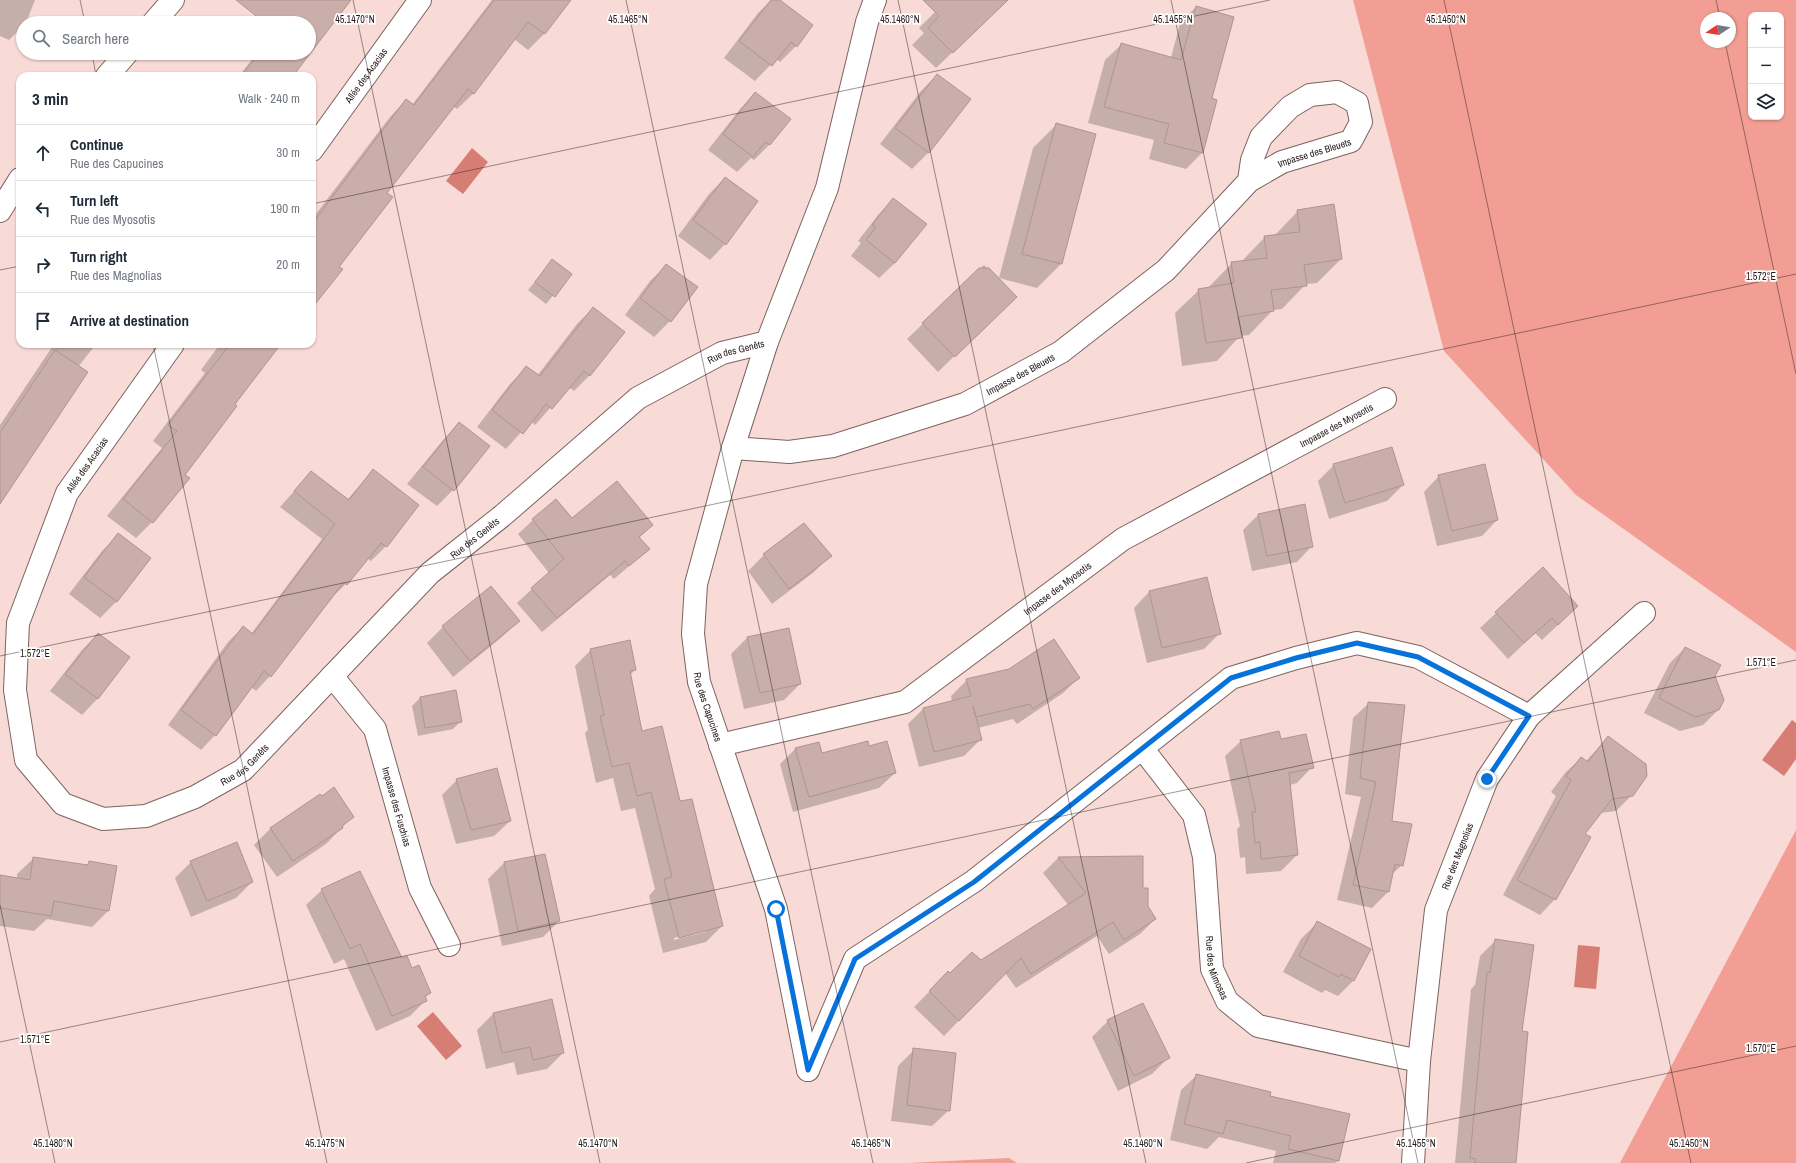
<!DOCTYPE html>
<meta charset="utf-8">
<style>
:root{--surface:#fff;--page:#f6f6f7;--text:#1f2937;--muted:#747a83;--line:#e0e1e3}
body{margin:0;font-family:"Archivo Narrow",sans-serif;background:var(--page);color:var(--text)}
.controls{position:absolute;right:12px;top:12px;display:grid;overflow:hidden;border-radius:8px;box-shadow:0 1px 3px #0004}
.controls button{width:36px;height:36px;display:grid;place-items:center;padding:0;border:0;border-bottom:1px solid var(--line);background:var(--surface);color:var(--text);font:20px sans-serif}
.compass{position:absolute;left:1700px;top:12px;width:36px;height:36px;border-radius:50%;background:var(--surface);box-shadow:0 1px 3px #0004;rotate:258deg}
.stop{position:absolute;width:12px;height:12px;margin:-9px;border:3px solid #0772da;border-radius:50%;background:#fff}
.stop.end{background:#0772da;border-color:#fff;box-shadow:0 1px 4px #0008}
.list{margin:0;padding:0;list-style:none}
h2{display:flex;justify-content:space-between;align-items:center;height:52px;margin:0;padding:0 16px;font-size:17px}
h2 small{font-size:13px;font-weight:400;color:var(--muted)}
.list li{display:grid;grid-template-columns:26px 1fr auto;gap:12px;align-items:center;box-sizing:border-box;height:56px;padding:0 16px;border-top:1px solid var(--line)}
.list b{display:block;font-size:15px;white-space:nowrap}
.list p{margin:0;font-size:13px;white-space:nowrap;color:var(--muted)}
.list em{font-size:13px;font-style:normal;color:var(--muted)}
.icon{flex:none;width:22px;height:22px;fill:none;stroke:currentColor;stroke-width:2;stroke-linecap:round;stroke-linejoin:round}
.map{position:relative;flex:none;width:1796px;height:1163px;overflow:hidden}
.search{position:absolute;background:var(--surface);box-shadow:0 1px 3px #0004;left:16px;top:16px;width:300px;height:44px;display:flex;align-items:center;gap:10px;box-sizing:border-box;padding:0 14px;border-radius:22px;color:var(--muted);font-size:15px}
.panel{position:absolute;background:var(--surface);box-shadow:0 1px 3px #0004;left:16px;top:72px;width:300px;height:276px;border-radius:12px}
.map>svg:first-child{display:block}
.green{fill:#f29e94;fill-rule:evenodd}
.water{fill:#d67e74}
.shadow{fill:#0003;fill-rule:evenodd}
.building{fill:#caaeaa;stroke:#af9491}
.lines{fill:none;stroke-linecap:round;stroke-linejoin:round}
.street-casing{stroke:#7d6360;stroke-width:24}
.secondary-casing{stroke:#7d6360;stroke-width:24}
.street{stroke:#fff;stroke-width:22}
.secondary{stroke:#fff;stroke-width:22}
.route{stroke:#0772da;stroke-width:5}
.ticks{fill:none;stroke:#251b1a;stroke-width:1;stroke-opacity:0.45}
.labels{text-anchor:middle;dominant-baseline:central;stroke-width:3.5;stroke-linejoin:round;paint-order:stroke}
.street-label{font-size:10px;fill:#251b1a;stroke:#fff}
.ticks-label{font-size:10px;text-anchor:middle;fill:#251b1a;stroke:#fff;stroke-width:3.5;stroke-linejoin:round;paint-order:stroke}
</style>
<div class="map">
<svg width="1796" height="1163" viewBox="0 0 1796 1163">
<rect width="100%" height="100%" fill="#f8dad6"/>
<g class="green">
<path d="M1353 0H1796V652L1576 495 1444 351ZM1751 15H1781V117H1751ZM1706 18H1730V42H1706Z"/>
<polygon points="1796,830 1796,1163 1620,1163"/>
<polygon points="1009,1158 1017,1163 908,1163"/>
</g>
<g class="water">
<polygon points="472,148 488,162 463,194 446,181"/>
<polygon points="1792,720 1796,723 1796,759 1784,776 1762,760"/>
<polygon points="1578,945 1600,947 1596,989 1574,987"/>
<polygon points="433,1012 462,1046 446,1060 417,1026"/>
</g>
<g class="shadow">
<polygon points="0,0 35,0 26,23 23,23 23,26 9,40 0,36"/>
<polygon points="492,0 570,0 544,34 528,50 514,39 474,93 457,109 453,106 385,193 312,307 312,219 390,117 406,100 412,105"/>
<polygon points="771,0 778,0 812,26 796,46 780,62 776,59 755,81 724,58 758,13"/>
<polygon points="947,0 992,0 983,23 936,68 912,45 924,33 919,28"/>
<polygon points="1196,7 1211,99 1216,101 1202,153 1186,169 1149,159 1154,140 1088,123 1105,60 1122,44 1171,58 1180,23"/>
<polygon points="257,53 309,53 291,76 239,76"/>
<polygon points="937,75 929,152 912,169 880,144 921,91"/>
<polygon points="755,93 789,119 769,145 754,160 751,158 737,172 708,150 740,109"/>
<polygon points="1057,124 1061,264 1037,288 999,278 1033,148"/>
<polygon points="725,178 725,244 710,260 678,236 709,194"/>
<polygon points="893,199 895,263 879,278 851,256 861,243 858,241 878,215"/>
<polygon points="1298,211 1341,259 1317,283 1306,284 1282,309 1273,310 1249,335 1240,336 1217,361 1182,366 1175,313 1199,290 1208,288 1232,263 1241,262 1265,237 1274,236"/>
<polygon points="553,260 571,274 546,304 528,290"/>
<polygon points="667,265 670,321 654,337 625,315 650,281"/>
<polygon points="984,265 1015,297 938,372 907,339"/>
<polygon points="593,308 590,375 574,391 569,387 535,425 531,421 506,449 477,427 510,384 526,368 537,376 577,324"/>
<polygon points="54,344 96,344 78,367 0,502 0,425"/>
<polygon points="220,344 280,344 183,475 152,522 136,538 107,516 162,448 153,441 205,373 201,370"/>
<polygon points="459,423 453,490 437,506 407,484 443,440"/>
<polygon points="1334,465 1403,485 1387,501 1329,519 1318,481"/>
<polygon points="373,470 418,505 386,546 371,561 367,558 346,584 331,598 270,676 256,691 251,687 215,735 201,750 168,725 228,642 243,627 251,634 322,539 280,507 311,472 347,500"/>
<polygon points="1439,476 1497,520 1482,536 1437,546 1424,492"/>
<polygon points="1258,515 1312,546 1297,562 1252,571 1243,530"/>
<polygon points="571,519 651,525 639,538 649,549 614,579 610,575 542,632 517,603 549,573 518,534 533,520"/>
<polygon points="804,524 830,556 814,572 772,604 748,571 764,555"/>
<polygon points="118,535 150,558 116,602 100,618 69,594 102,551"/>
<polygon points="1543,569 1561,622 1542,640 1535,633 1508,659 1480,628"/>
<polygon points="1149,592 1220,633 1204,649 1147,663 1134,608"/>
<polygon points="518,621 502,637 453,677 427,643 443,627"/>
<polygon points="98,634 98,698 82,715 50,691 82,650"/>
<polygon points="747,638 800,684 784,700 744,709 731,654"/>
<polygon points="1685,648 1718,710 1703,725 1680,731 1644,713 1670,663"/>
<path d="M591 650 635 670 630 675 642 732 680 803 722 926 706 942 663 953 649 896 655 889 635 808 621 811 613 778 596 783 585 733 588 730 575 666ZM705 930V932L674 940V938Z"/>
<polygon points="1079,678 1063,693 1017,724 1013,719 978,728 980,740 964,756 919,767 908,724 924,708 952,702 951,696 967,680"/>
<polygon points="420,698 461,721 453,729 418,736 412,706"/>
<polygon points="1369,703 1391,822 1402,865 1391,875 1388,892 1372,908 1337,900 1361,797 1345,794 1353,718"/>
<polygon points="1608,737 1632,795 1616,811 1600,813 1584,834 1555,899 1540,915 1503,895 1556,796 1551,792 1565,773 1581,758 1586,761"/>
<polygon points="1280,740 1312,767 1297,783 1290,785 1297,855 1281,871 1246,874 1245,857 1240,858 1237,829 1240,826 1225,756 1241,741"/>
<polygon points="868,748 895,773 879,788 793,812 780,764 795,749 821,754"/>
<polygon points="457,780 510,821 494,836 456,844 442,795"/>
<polygon points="352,817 326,844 277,877 254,845 270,829"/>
<polygon points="544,855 559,921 543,937 502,946 488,879 504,863"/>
<polygon points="1142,857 1142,889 1147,906 1155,919 1140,934 1109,954 1097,936 1016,988 1005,973 944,1036 914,1007 933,988 950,975 980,961 1069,906 1043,873 1058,858"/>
<polygon points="34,858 86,866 90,862 116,867 108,911 92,927 47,919 34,931 0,926 0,876 17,879 17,874"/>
<polygon points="191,862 252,882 236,898 191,917 175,878"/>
<polygon points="322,890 412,969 430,992 425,998 426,1000 410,1016 376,1031 344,959 334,964 306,905"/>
<polygon points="1317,923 1354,980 1338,996 1325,990 1322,993 1283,972 1301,939"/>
<polygon points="1496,940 1521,1032 1515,1163 1455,1163 1471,989 1475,985 1480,956"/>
<polygon points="493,1014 563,1053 547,1069 517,1075 514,1062 486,1069 477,1030"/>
<polygon points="1108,1021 1168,1058 1152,1074 1118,1091 1092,1037"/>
<polygon points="914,1050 949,1110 932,1126 891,1121 898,1066"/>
<polygon points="1197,1075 1269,1096 1338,1161 1335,1163 1273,1163 1276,1151 1219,1137 1207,1149 1170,1140 1181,1090"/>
</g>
<g class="building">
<polygon points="236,0 351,0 293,76 241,76 259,53 309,53 309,23 265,23"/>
<polygon points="494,0 571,0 545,34 528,22 474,94 468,89 387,193 393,197 339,267 343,269 312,308 312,224 406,99 414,105"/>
<polygon points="771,0 780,0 813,25 797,47 791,42 772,66 739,41"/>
<polygon points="923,0 1008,0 953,53 928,28 939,16"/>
<polygon points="1196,6 1234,17 1212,98 1217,100 1203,153 1164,143 1169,124 1104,107 1121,43 1181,60"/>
<polygon points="937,74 971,99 929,153 895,128"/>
<polygon points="755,92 791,119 770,145 765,142 753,157 723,134"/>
<polygon points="1056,123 1096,134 1062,264 1022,254"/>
<polygon points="725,177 758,201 726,245 693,220"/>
<polygon points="893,198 927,224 895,263 866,240 876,227 872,225"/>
<polygon points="1334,204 1342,259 1304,265 1307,286 1271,290 1274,311 1238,317 1242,338 1206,343 1198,289 1234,283 1231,262 1267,258 1264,236 1300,232 1297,210"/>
<polygon points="552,259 572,274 555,297 535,282"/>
<polygon points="666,264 698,287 671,322 640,298"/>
<polygon points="979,268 989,268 1017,297 955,357 922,323"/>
<polygon points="593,307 625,332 590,376 584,371 552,409 546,404 523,434 492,410 526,366 540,376"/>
<polygon points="230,344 281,344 235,404 237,406 185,475 190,478 153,523 123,499 177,431 168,425"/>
<polygon points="55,350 88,372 0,504 0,433"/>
<polygon points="459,422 490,446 454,491 423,467"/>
<polygon points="1392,447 1404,485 1345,503 1333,464"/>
<polygon points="1485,464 1498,520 1452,531 1438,475"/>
<polygon points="373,469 419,505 387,547 381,543 347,585 344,582 271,677 264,671 216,736 181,710 243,626 253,634 335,524 294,491 311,471 349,500"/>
<polygon points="617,481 653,525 639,537 650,549 629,566 625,561 557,618 531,588 564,559 532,519 556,499 572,518"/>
<polygon points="1305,504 1313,547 1267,556 1258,514"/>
<polygon points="804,523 832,556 789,589 763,554"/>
<polygon points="118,533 151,558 117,602 84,577"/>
<polygon points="1543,567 1578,606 1558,625 1552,618 1524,643 1495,612"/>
<polygon points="1207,577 1221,634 1162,648 1149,591"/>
<polygon points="491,586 520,621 470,661 442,626"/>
<polygon points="789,628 801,684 760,693 747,637"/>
<polygon points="98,633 130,657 98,699 65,674"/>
<polygon points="1054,639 1080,678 1033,709 1030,704 976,717 973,706 982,740 934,752 923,708 971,696 966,679 1009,669"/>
<polygon points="630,640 636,670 630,671 642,731 662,726 680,801 692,799 723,926 679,938 664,879 672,877 651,792 637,796 629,763 612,767 600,716 604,715 590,649"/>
<polygon points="1685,647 1721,665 1715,676 1724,700 1719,710 1695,717 1659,698"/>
<polygon points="456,690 462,722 425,728 420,697"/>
<polygon points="1368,702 1405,705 1392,821 1412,824 1403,866 1395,864 1389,892 1353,885 1376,782 1360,778"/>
<polygon points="1279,731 1281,739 1306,734 1314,768 1289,773 1298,855 1261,859 1260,842 1255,843 1252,812 1256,812 1240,740"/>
<polygon points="1608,736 1646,764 1647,776 1633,796 1612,799 1585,834 1591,837 1556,900 1517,880 1571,780 1566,776 1581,757 1588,762"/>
<polygon points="868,741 869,746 887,741 896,773 809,797 795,748 819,742 822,753"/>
<polygon points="497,768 511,821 471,830 456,779"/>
<polygon points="334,787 354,817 342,826 343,828 293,861 270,828 320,794 322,796"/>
<polygon points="237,842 253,882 207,901 190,861"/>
<polygon points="545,854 560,921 518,931 504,862"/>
<polygon points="1143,856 1143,888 1148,888 1148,906 1156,919 1124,940 1113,922 1031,974 1021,958 959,1021 929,991 948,971 950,973 972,952 981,960 1086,893 1058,857"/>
<polygon points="33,857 88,865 89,861 117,866 109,911 54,901 51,916 0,908 0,875 30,880"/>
<polygon points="360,871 402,958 407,956 412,968 419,965 431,993 425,996 427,1001 392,1016 360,944 350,949 321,889"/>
<polygon points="1317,921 1371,949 1354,981 1341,974 1339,977 1299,956"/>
<polygon points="1495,939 1534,945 1522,1031 1528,1032 1516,1163 1475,1163 1476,1159 1470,1158 1487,972 1490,973"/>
<polygon points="552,999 564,1053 533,1060 530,1047 502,1053 493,1013"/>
<polygon points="1143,1003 1170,1058 1134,1076 1107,1020"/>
<polygon points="913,1048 956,1053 950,1111 907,1105"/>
<polygon points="1196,1074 1271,1092 1270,1096 1350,1114 1339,1161 1288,1149 1291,1136 1227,1120 1223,1134 1184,1124"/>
</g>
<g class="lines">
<defs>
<g id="street">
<path id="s1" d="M312 150 420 0"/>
<path id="s2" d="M767 342 733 448 696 584 693 634 699 682 776 909 808 1070"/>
<path id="s3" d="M173 344 67 493 18 623 15 690 26 760 63 804 103 819 146 816 195 797 243 770 430 573 502 516 638 398 722 353 767 342 827 188 867 22 875 0"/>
<path id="s4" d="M733 448 789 452 833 446 965 404 1061 352 1166 270 1249 181 1282 162 1351 141 1361 122 1357 103 1337 92 1310 95 1290 107 1261 137 1252 160 1249 181"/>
<path id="s5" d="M332 676 375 729 420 888 449 945"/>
<path id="s6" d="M720 745 905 702 1123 539 1385 399"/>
<path id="s7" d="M1142 748 1194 815 1204 857 1212 969 1227 1001 1258 1026 1419 1061"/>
<polyline points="808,1070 855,959 974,881 1231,678 1296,658 1357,643 1418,657 1529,716"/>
<path id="s8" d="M1413 1163 1419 1061 1436 910 1487 779 1529 716 1644 613"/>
</g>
<g id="secondary">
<polyline points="153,23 173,0"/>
<polyline points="107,76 127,53"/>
<polyline points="0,211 20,179"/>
</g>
</defs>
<use href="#street" class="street-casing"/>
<use href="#secondary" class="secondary-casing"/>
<use href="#street" class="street"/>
<use href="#secondary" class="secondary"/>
</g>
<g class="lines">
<polyline class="route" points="776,909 808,1070 855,959 974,882 1231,678 1296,658 1357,643 1418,657 1529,716 1487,779"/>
</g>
<path class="ticks" d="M80 0 85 23M353 0 600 1163M626 0 873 1163M898 0 1146 1163M1171 0 1418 1163M1444 0 1691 1163M1716 0 1720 18M1725 42 1796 374M92 53 96 76M312 204 1270 0M0 270 20 266M153 344 327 1163M0 656 1796 274M0 905 55 1163M0 1042 1796 660M1246 1163 1796 1046"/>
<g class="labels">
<g class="street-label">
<text stroke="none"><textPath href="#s1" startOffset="92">Allée des Acacias</textPath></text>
<text stroke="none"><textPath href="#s4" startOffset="675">Impasse des Bleuets</textPath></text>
<text stroke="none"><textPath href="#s3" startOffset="1363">Rue des Genêts</textPath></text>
<text stroke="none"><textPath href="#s4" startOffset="302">Impasse des Bleuets</textPath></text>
<text stroke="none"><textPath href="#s6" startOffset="704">Impasse des Myosotis</textPath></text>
<text transform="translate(87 465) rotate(-55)">Allée des Acacias</text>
<text stroke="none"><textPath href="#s3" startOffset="1039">Rue des Genêts</textPath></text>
<text stroke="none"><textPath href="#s6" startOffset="380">Impasse des Myosotis</textPath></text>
<text stroke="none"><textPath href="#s2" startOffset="377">Rue des Capucines</textPath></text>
<text stroke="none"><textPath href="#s3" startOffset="715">Rue des Genêts</textPath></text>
<text stroke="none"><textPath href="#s5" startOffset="149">Impasse des Fuschias</textPath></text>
<text stroke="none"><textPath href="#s8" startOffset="312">Rue des Magnolias</textPath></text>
<text stroke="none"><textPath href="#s7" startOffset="240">Rue des Mimosas</textPath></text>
</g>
</g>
<g class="ticks-label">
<text x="355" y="23">45.1470°N</text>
<text x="628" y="23">45.1465°N</text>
<text x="900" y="23">45.1460°N</text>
<text x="1173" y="23">45.1455°N</text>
<text x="1446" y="23">45.1450°N</text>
<text x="1761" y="280">1.572°E</text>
<text x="35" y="657">1.572°E</text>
<text x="1761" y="666">1.571°E</text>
<text x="35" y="1043">1.571°E</text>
<text x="1761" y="1052">1.570°E</text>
<text x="53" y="1147">45.1480°N</text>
<text x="325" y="1147">45.1475°N</text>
<text x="598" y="1147">45.1470°N</text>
<text x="871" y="1147">45.1465°N</text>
<text x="1143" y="1147">45.1460°N</text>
<text x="1416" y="1147">45.1455°N</text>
<text x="1689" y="1147">45.1450°N</text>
</g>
</svg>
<div class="controls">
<button>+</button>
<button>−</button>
<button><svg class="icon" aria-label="layers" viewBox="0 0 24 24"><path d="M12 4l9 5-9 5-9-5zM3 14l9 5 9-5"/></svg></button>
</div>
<svg class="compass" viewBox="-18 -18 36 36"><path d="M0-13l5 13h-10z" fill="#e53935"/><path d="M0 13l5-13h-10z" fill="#747a83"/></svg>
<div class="stop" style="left:776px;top:909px"></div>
<div class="stop end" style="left:1487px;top:779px"></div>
<div class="search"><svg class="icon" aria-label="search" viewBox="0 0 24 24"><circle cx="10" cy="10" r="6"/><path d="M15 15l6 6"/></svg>Search here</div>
<section class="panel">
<h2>3 min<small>Walk · 240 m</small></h2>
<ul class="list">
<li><svg class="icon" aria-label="ahead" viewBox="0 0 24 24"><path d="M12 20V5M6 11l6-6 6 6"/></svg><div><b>Continue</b><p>Rue des Capucines</p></div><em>30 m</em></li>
<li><svg class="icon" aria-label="left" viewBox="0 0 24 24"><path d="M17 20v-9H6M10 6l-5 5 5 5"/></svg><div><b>Turn left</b><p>Rue des Myosotis</p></div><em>190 m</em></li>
<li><svg class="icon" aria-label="right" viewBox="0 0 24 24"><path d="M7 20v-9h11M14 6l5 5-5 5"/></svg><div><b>Turn right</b><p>Rue des Magnolias</p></div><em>20 m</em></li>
<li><svg class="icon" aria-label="arrive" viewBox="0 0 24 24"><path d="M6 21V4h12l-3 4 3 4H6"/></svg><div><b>Arrive at destination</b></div></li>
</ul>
</section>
</div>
